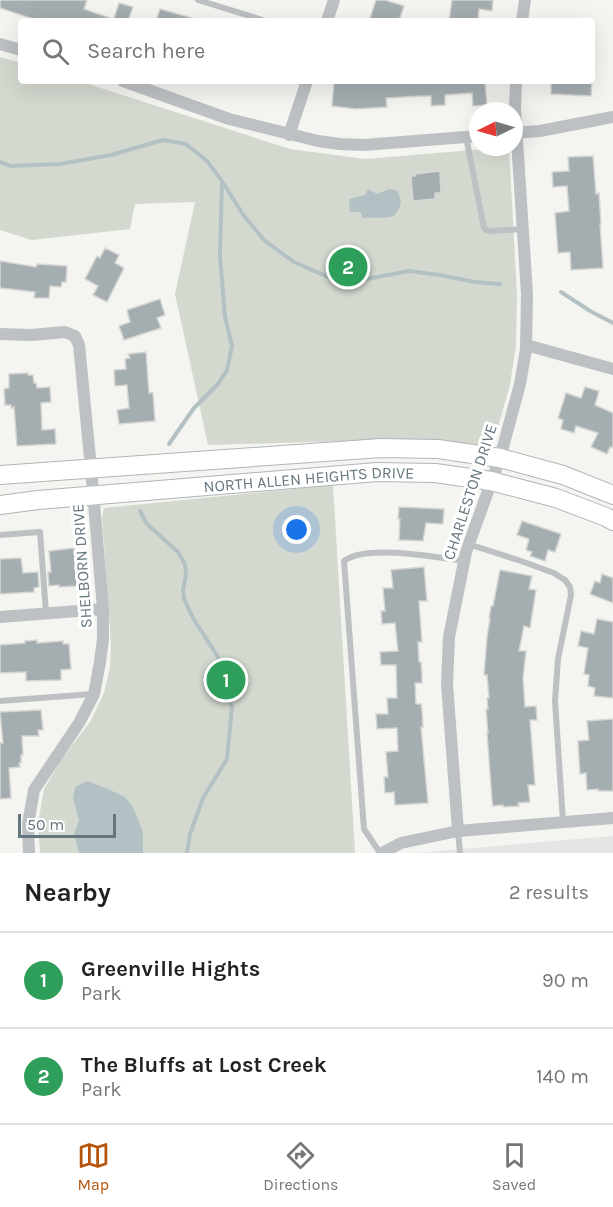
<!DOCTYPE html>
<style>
:root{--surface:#fff;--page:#f6f6f6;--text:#222;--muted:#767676;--line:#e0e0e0;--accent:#b45309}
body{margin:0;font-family:Karla,sans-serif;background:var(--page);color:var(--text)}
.compass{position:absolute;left:469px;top:102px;width:54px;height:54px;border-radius:50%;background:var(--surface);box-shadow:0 6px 24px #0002;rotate:265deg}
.scale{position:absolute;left:18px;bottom:15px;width:98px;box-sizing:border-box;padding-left:6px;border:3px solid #65767f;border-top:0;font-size:16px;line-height:21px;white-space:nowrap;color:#65767f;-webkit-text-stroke:4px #fff;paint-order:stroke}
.you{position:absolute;left:297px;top:530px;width:21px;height:21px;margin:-15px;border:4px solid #fff;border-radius:50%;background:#1a73e8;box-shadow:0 0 0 9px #1a73e833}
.badge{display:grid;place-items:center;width:39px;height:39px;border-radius:50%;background:var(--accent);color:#fff;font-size:20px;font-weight:700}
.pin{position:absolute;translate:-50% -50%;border:3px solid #fff;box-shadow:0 2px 6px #0006}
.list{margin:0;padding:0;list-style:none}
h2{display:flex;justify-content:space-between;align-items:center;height:78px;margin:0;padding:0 24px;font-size:26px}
h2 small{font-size:20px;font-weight:400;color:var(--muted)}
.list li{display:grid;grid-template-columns:39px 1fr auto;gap:18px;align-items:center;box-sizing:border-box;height:96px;padding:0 24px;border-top:2px solid var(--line)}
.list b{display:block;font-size:22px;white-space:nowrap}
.list p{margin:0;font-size:20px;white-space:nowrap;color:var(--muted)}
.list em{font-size:20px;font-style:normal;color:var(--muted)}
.icon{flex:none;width:33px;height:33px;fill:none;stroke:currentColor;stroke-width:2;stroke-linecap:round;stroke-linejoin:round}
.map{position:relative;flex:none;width:613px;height:853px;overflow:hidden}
.search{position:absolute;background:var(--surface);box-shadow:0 6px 24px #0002;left:18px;right:18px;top:18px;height:66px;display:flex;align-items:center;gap:15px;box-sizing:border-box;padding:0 21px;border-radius:6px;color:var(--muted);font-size:22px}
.sheet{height:270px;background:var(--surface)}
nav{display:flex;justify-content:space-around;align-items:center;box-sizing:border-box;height:84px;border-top:2px solid var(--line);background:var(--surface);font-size:16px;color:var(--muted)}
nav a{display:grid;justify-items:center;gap:3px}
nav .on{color:var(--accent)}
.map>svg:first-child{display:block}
.built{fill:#e4e5e4}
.green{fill:#d4d9d0}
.water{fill:#b4c1c4}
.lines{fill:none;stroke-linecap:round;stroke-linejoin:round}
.stream{stroke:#b4c1c4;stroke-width:4}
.building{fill:#a4adb0;stroke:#d5d5d3;stroke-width:1.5}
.secondary-casing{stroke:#b0b5b8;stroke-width:20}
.service{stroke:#bdc1c4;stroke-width:6}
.minor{stroke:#bdc1c4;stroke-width:12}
.secondary{stroke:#fff;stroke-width:18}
.labels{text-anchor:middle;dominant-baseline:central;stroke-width:6;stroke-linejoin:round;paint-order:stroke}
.street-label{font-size:16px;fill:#65767f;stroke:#fff}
</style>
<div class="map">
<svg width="613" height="853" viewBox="0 0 613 853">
<rect width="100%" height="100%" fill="#f4f4f0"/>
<polygon class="built" points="613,836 613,853 415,853"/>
<g class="green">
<polygon points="0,57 21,63 21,81 79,81 290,149 365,159 509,147 517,295 516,345 510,385 492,448 380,440 208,445 175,294 195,202 135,204 130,229 32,240 0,230"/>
<polygon points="333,485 355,853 40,853 38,823 44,789 61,760 90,722 104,693 110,667 111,644 102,518 104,508"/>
</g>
<g class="water">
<path d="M368 189 377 194 389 189 396 190C404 200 401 207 394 216 386 219 371 217 362 218V215L360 212H350L349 199 365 195Z"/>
<polygon points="87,781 106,788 125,797 133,807 143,832 143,853 79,853 74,834 79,821 73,798 75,787"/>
</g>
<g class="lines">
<g class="stream">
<polyline points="0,162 11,166 60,164 111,155 163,140 186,144 207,161 222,181 244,216 265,241 294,262 328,277 351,282 409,271 440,275 475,282 500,284"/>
<polyline points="561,292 590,311 613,323"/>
<polyline points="169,444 194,408 218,384 227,370 232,346 225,317 220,256 222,182"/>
<polyline points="140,511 146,523 178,552 185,564 186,574 183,590 184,599 193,618 218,657 232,708 227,759 203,798 190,834 187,853"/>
</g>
</g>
<g class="building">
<polygon points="0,0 87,0 84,9 113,19 113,21 39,21 0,8"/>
<polygon points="376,0 385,0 404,6 399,21 369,21"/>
<polygon points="452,0 493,0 492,11 479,9 478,21 449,21"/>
<polygon points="119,3 133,7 128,21 113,21"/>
<polygon points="160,9 192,18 192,21 156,21"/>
<polygon points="334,81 485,81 487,105 473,106 472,93 445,95 445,105 431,106 431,96 423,96 386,98 387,107 356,109 332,106"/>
<polygon points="551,81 592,81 591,96 551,94"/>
<polygon points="593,156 596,194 599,193 601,224 600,224 603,268 571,270 570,252 558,253 555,213 569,211 567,186 553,187 552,172 569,171 568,157"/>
<polygon points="440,171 441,193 435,193 435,199 413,201 411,176 415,176 415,174"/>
<polygon points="105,248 119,255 115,263 124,268 107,302 93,295 98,286 85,279 97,256 100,258"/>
<polygon points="0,261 36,267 37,264 67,266 66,282 62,282 61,287 50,286 49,298 34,298 35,292 0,288"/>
<polygon points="160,299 165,315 157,318 161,328 124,340 119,326 130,322 127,310"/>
<polygon points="146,352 149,393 153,393 155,421 119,424 117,410 129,408 127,385 115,386 114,370 126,369 125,359 130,358 128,354"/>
<polygon points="28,373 28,375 33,375 34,383 36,383 37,388 50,387 51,402 41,403 42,430 55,429 56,444 17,446 14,407 11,408 11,405 5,405 4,389 9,388 9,374"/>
<polygon points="585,387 599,391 595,405 613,413 613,448 610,447 607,454 591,447 598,433 576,426 574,433 561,429 563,420 558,418 566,393 581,398"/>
<polygon points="399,507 444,509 443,524 426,523 423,541 399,540 400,519 398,519"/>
<polygon points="522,521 561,534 555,552 548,550 545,561 530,556 532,552 526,550 529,539 517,535"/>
<polygon points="74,548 77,586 59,587 59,585 49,586 48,572 51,572 49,551"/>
<polygon points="21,558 23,573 38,572 39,587 34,588 34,592 0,594 0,559"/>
<polygon points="424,567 427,601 419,601 422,642 418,642 419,662 421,662 422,676 422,683 415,683 416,704 421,704 422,711 423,727 421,727 428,803 395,805 394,792 385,793 384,777 388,777 386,752 398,751 397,728 377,729 376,714 388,714 387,698 397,698 396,665 381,665 380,652 398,651 395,623 382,624 381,611 385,611 383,588 393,588 391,570"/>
<polygon points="500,570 532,576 529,589 536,590 530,628 524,626 519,651 526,651 523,679 525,707 536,706 537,720 530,720 535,785 528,785 530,802 518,803 519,806 503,807 503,805 493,806 492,800 487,733 488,733 486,709 488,709 487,698 489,698 487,675 484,675 487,637 490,619 489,619 491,606 493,606"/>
<polygon points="602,574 613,578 613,603 590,594 595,581 600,583"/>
<polygon points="597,619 613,622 613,698 594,696 595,688 588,686 589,675 584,674 588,648 578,646 581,631 594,634"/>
<polygon points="37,640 37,643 63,641 63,644 69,644 71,669 61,670 61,680 26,681 26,672 0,673 0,645 25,643 25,641"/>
<polygon points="41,710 43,730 38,730 39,736 22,736 23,755 21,755 21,763 19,763 20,767 9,768 11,798 0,799 0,743 3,743 0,712"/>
<polygon points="613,719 613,791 598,791 598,789 587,790 586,773 580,774 578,741 589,740 587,721"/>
</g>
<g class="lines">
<defs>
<g id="secondary">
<polyline points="0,475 381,448 438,449 500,458 563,475 613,495"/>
<path id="s1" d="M0 505 38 500 377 472 435 473 491 481 506 485 556 498 606 517 613 521"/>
</g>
</defs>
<use href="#secondary" class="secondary-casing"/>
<g class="service">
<polyline points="198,0 266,21"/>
<polyline points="466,137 484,228 486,230 491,231 522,229"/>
<polyline points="0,535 40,532 46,613"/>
<polyline points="468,544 521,561 554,573 565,580 570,587 571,595 558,659 555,701 563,822"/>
<polyline points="0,701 93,694"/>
<polyline points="458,831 460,853"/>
<path d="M380 853 364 829 344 561C366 544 436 557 464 561"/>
</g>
<g class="minor">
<polyline points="327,21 334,0"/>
<polyline points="522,21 525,0"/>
<polyline points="0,44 21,50"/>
<polyline points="123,81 229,119 318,141 340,144 364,145 478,136"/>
<polyline points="514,133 540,131 613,117"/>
<polyline points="289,135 307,81"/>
<polyline points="0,334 31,335 65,332 75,336 79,345 91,468 103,609 103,639 100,662 94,694 79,723 34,790 28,824 29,853"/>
<polyline points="526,345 613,369"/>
<polyline points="0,617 103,609"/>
<polyline points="458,831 447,684 449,637 466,552 500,458 520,384 526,349 527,294 515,109 516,81"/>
<polyline points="382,853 401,843 458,831 613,818"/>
</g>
<use href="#secondary" class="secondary"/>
</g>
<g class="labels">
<g class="street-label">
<text stroke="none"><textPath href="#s1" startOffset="310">NORTH ALLEN HEIGHTS DRIVE</textPath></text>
<text transform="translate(470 492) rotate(-72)">CHARLESTON DRIVE</text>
<text transform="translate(82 566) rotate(-94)">SHELBORN DRIVE</text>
</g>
</g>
</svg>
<svg class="compass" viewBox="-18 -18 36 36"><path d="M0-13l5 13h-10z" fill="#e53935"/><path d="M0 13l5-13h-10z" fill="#767676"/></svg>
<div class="scale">50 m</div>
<div class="you"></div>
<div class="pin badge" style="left:226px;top:680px;background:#2e9e5b">1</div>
<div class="pin badge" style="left:348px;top:267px;background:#2e9e5b">2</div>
<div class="search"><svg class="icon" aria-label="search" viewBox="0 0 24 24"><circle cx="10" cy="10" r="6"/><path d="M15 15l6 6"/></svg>Search here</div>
</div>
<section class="sheet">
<h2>Nearby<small>2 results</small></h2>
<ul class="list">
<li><span class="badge" style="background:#2e9e5b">1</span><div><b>Greenville Hights</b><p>Park</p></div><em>90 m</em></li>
<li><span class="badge" style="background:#2e9e5b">2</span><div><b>The Bluffs at Lost Creek</b><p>Park</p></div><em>140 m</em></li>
</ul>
</section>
<nav>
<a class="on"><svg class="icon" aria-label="map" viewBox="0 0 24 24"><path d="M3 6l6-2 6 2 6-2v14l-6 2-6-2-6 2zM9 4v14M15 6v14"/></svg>Map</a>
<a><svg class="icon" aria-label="directions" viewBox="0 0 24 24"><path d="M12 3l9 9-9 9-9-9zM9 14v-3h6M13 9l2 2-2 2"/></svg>Directions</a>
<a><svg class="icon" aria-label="saved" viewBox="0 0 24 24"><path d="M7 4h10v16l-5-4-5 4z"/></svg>Saved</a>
</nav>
